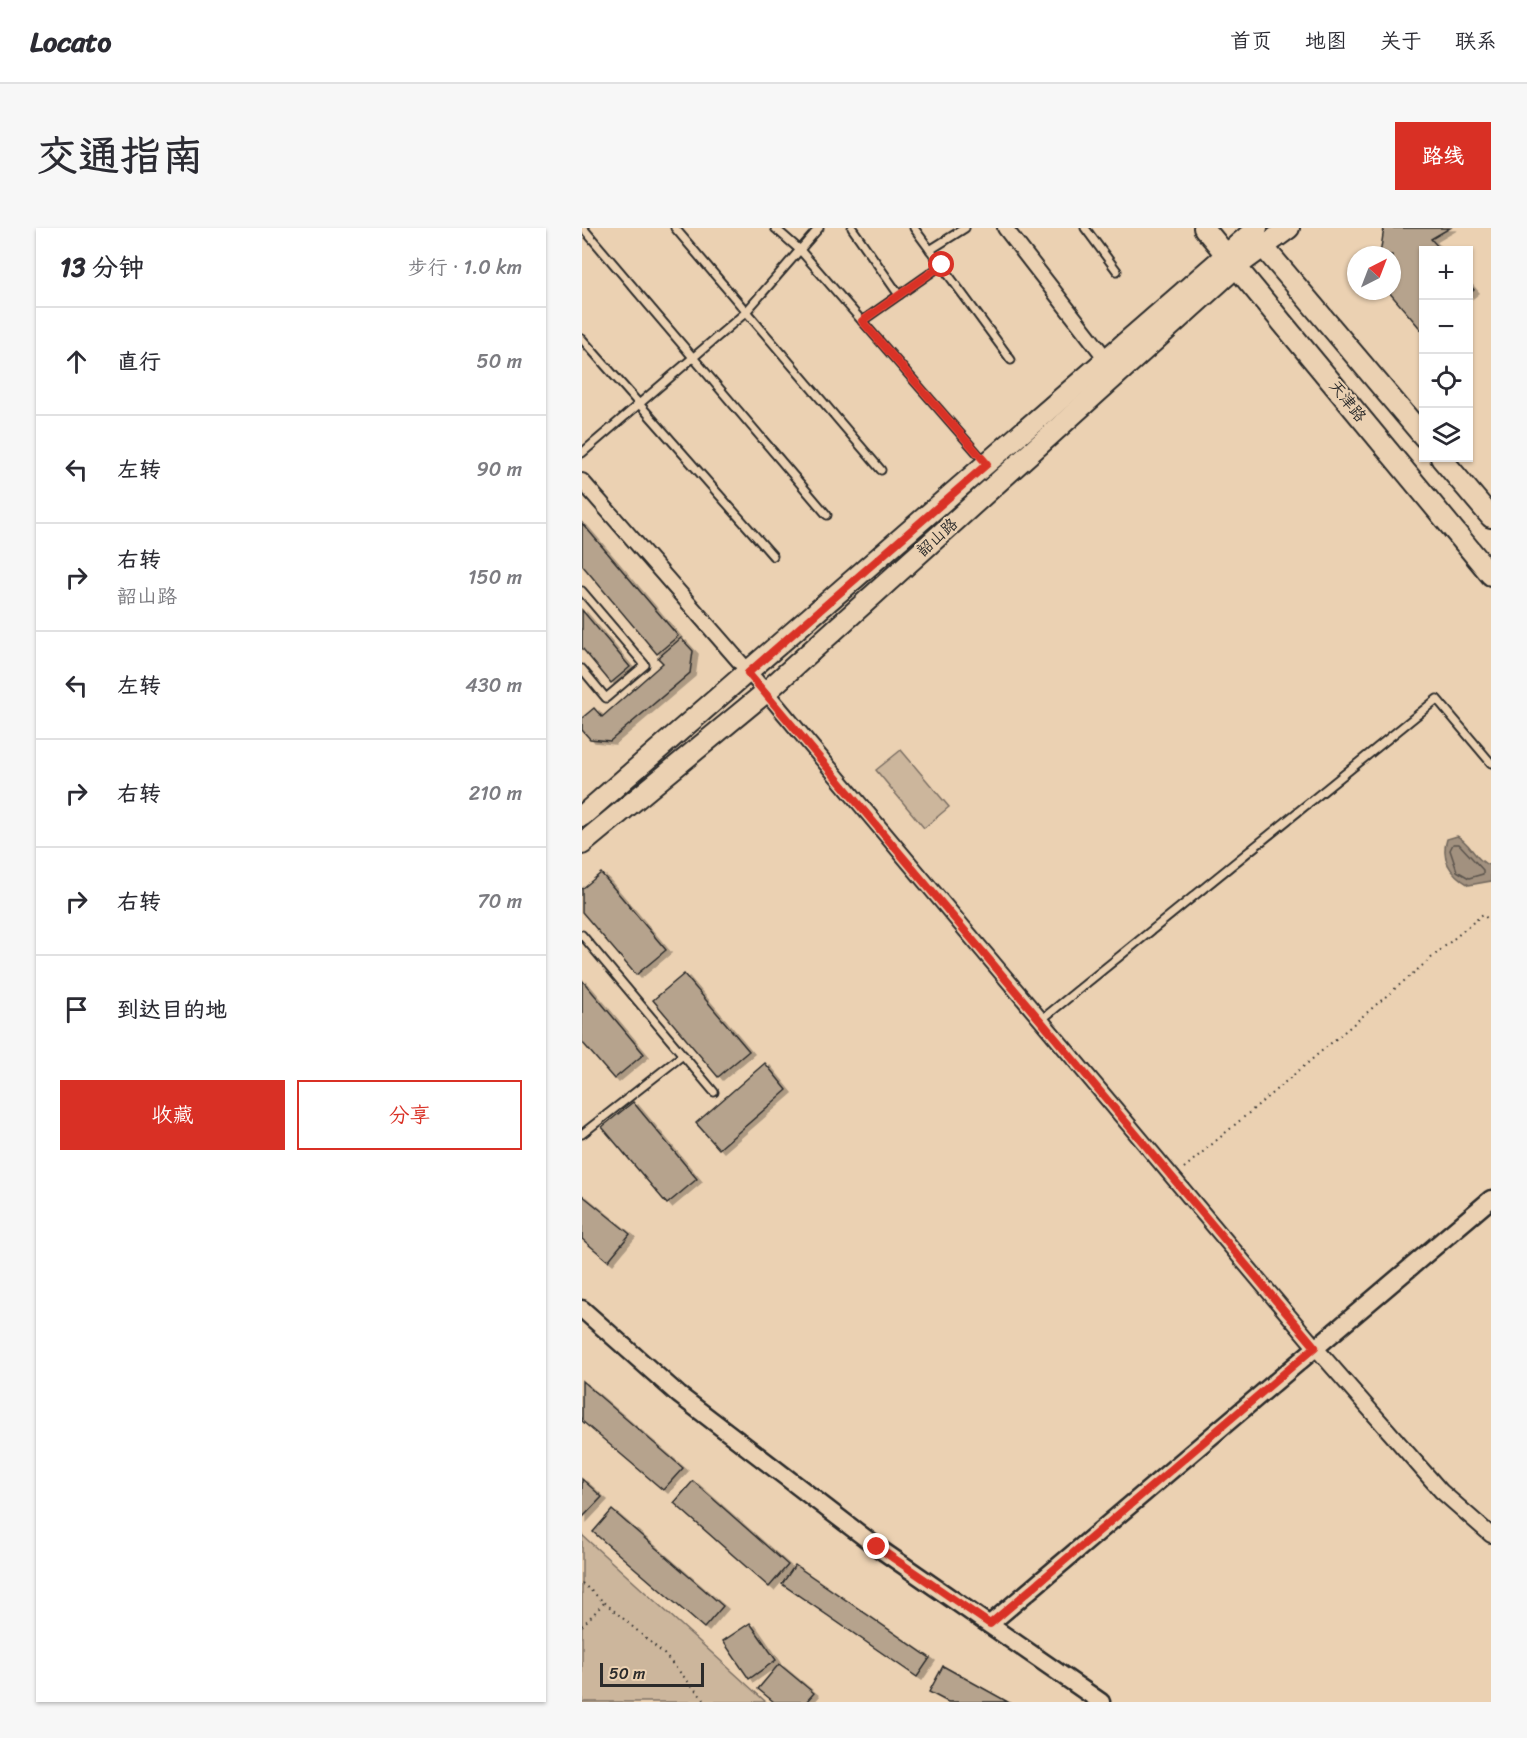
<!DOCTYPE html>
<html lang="zh">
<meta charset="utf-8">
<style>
:root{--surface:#fff;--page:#f7f7f7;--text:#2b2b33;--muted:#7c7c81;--line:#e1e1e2;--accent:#d93025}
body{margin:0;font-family:Sriracha,"LXGW WenKai TC",sans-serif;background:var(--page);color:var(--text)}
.controls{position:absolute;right:18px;top:18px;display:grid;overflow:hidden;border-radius:0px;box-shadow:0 2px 4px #0004}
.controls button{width:54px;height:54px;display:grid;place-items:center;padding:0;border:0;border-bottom:2px solid var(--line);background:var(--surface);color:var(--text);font:30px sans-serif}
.compass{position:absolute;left:765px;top:18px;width:54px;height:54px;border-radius:50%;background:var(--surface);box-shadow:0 2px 4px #0004;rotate:42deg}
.scale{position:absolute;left:18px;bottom:15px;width:104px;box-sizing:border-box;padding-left:6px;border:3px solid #2b2b2b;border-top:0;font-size:16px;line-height:21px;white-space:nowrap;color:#2b2b2b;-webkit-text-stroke:4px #ebd1b2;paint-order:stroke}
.stop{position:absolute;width:18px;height:18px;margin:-14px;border:4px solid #d93025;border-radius:50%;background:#fff}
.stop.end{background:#d93025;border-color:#fff;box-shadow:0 2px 6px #0008}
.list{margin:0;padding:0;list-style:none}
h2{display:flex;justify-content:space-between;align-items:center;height:78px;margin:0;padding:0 24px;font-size:26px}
h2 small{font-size:20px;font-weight:400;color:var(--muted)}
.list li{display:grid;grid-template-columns:39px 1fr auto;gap:18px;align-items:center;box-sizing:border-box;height:108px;padding:0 24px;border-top:2px solid var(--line)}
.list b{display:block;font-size:22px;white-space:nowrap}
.list p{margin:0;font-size:20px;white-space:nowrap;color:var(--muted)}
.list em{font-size:20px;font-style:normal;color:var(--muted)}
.actions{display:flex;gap:12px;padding:18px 24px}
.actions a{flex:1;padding:14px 0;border:2px solid var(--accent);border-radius:0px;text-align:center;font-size:21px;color:var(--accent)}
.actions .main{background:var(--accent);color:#fff}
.icon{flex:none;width:33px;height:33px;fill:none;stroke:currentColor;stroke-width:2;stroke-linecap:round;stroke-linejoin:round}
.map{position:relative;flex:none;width:909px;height:1474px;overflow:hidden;border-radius:0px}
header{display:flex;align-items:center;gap:36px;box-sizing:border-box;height:84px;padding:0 30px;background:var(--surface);border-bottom:2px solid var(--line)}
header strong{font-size:28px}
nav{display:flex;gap:33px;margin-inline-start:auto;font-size:21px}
.intro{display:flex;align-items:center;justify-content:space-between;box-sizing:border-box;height:144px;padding:0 36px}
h1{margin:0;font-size:42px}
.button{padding:15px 27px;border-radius:0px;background:var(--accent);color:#fff;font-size:21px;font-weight:700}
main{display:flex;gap:36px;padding:0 36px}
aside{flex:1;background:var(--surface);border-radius:0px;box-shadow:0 2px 4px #0004}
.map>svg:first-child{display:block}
.green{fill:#ccb69c;stroke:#7c7064;stroke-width:1.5}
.water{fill:#a2917f;stroke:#72685d;stroke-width:1.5}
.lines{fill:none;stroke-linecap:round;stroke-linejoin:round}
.shore{stroke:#5b544d;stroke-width:1.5}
.building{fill:#b6a38d;stroke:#2b2b2b;stroke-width:1.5;filter:url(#shadow)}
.service-casing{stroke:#2b2b2b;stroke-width:11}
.minor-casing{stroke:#2b2b2b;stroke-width:18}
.tertiary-casing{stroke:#2b2b2b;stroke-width:21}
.secondary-casing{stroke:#2b2b2b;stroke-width:24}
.path{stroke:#2b2b2b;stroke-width:2;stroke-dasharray:1.5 4.5;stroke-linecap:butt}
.service{stroke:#ebd1b2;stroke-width:7}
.minor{stroke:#ebd1b2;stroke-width:14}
.tertiary{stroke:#ebd1b2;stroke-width:16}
.secondary{stroke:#ebd1b2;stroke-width:20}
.route{stroke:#d93025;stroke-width:8}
.labels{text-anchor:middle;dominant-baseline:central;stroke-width:4.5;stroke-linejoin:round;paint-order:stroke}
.street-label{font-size:16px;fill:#2b2b2b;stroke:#ebd1b2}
</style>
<header>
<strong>Locato</strong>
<nav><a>首页</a><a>地图</a><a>关于</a><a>联系</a></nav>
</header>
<div class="intro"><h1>交通指南</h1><a class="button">路线</a></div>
<main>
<aside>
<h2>13 分钟<small>步行 · 1.0 km</small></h2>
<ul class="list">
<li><svg class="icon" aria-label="ahead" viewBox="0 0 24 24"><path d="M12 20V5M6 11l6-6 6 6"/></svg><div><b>直行</b></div><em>50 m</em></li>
<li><svg class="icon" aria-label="left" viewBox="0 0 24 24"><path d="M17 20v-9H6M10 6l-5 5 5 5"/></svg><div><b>左转</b></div><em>90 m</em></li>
<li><svg class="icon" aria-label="right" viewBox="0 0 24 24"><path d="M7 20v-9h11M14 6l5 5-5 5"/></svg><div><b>右转</b><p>韶山路</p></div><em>150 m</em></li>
<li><svg class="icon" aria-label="left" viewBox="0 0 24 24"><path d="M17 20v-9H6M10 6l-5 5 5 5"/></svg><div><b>左转</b></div><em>430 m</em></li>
<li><svg class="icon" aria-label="right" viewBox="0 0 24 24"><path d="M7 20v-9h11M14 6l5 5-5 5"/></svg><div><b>右转</b></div><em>210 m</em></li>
<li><svg class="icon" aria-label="right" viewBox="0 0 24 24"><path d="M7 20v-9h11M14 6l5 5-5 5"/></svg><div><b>右转</b></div><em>70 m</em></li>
<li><svg class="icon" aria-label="arrive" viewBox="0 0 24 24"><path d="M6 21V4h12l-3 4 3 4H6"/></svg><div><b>到达目的地</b></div></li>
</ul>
<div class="actions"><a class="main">收藏</a><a>分享</a></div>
</aside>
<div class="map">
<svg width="909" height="1474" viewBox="0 0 909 1474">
<defs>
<filter id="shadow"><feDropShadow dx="5" dy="3" stdDeviation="0" flood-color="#0004"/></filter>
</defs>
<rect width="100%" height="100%" fill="#ebd1b2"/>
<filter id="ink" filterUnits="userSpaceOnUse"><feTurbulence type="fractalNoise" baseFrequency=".0167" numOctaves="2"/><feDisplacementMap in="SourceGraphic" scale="12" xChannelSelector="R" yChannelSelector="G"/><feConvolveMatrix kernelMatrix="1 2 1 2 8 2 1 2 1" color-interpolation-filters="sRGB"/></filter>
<g filter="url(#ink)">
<g class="green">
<polygon points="319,522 367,579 342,600 294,542"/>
<polygon points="0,1307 184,1474 0,1474"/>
</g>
<path class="water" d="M875 608C889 615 893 633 909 638V653L887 657C870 647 858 632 865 611Z"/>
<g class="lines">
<polygon class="shore" points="871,616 877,616 901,642 901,646 887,650 875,643 868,622"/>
</g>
<g class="building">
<polygon points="802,0 868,0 849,11 859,22 842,22 842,105 806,63 810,63 810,27 798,27"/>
<polygon points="886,55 892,62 886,67"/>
<polygon points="0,295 96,408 75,426 0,337"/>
<polygon points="0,382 48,439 29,455 0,420"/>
<polygon points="99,410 111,423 108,445 28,513 8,511 0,502 0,490 12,480 20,489 81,435 76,430"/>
<polygon points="19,645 84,722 54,747 0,684 0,661"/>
<polygon points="102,746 167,823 136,849 71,772"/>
<polygon points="0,752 62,826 32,851 0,814"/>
<polygon points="183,835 205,862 137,921 114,895"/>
<polygon points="51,874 115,951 85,976 20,899"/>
<polygon points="0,967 48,1006 26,1033 0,1011"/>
<polygon points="0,1153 101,1240 81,1262 0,1193"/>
<polygon points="0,1251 20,1269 0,1290"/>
<polygon points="111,1253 206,1337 187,1359 92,1275"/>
<polygon points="30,1282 141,1378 122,1400 11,1304"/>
<polygon points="213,1337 348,1430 335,1449 200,1356"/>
<polygon points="168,1395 194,1432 167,1451 141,1413"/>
<polygon points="197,1436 232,1465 224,1474 192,1474 176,1461"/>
<polygon points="361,1438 426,1474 366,1474 347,1464"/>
</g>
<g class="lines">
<defs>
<g id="service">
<polyline points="1,0 245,287"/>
<polyline points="93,0 299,242"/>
<polyline points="193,0 218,22 403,234"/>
<polyline points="270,0 317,67"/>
<polyline points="332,0 429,132"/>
<polyline points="503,0 535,43"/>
<polyline points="348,22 383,0"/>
<polyline points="280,93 360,37"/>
<polyline points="0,111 191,328"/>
<polyline points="0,225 163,85 237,0"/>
<polyline points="0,363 63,437 24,470 0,441"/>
<polyline points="0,707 132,864"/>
<polyline points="459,792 855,471 909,535"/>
<polyline points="0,906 101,827"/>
</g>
<g id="minor">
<polyline points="423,0 525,132"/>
<polyline points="0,253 184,464 733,1119 859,1263 909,1307"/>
</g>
<g id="tertiary">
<polyline points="0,1081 97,1167 295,1319 519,1474"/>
<polyline points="408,1396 909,971"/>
</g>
<g id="secondary">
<polyline points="622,0 909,347"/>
<polyline points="673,9 842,209"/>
<polyline points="859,230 909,289"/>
<polyline points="0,588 675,0"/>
<polyline points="0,616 184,464 655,38 707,0"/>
</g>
</defs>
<use href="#service" class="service-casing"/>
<use href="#minor" class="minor-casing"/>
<use href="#tertiary" class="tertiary-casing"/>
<use href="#secondary" class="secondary-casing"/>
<g class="path">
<polyline points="602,940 901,686 909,695"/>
<polyline points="0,1355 81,1425 124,1474"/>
<polyline points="0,1398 23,1374"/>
</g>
<use href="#service" class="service"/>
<use href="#minor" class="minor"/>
<use href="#tertiary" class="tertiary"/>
<use href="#secondary" class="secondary"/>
</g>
</g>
<g class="lines" filter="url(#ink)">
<polyline class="route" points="295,1319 408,1396 733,1119 166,445 405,236 280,93 360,37"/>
</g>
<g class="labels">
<g class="street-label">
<text transform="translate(766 173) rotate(51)">天津路</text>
<text transform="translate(355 309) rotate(-42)">韶山路</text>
</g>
</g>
</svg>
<div class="controls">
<button>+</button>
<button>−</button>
<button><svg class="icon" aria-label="locate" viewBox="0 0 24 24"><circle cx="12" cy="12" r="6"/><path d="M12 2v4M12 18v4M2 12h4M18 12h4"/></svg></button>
<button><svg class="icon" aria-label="layers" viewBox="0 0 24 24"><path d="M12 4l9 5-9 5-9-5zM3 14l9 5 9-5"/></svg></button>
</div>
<svg class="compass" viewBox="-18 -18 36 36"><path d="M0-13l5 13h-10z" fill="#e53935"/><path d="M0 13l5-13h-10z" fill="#7c7c81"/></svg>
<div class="scale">50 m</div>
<div class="stop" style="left:360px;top:37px"></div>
<div class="stop end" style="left:295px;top:1319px"></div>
</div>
</main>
